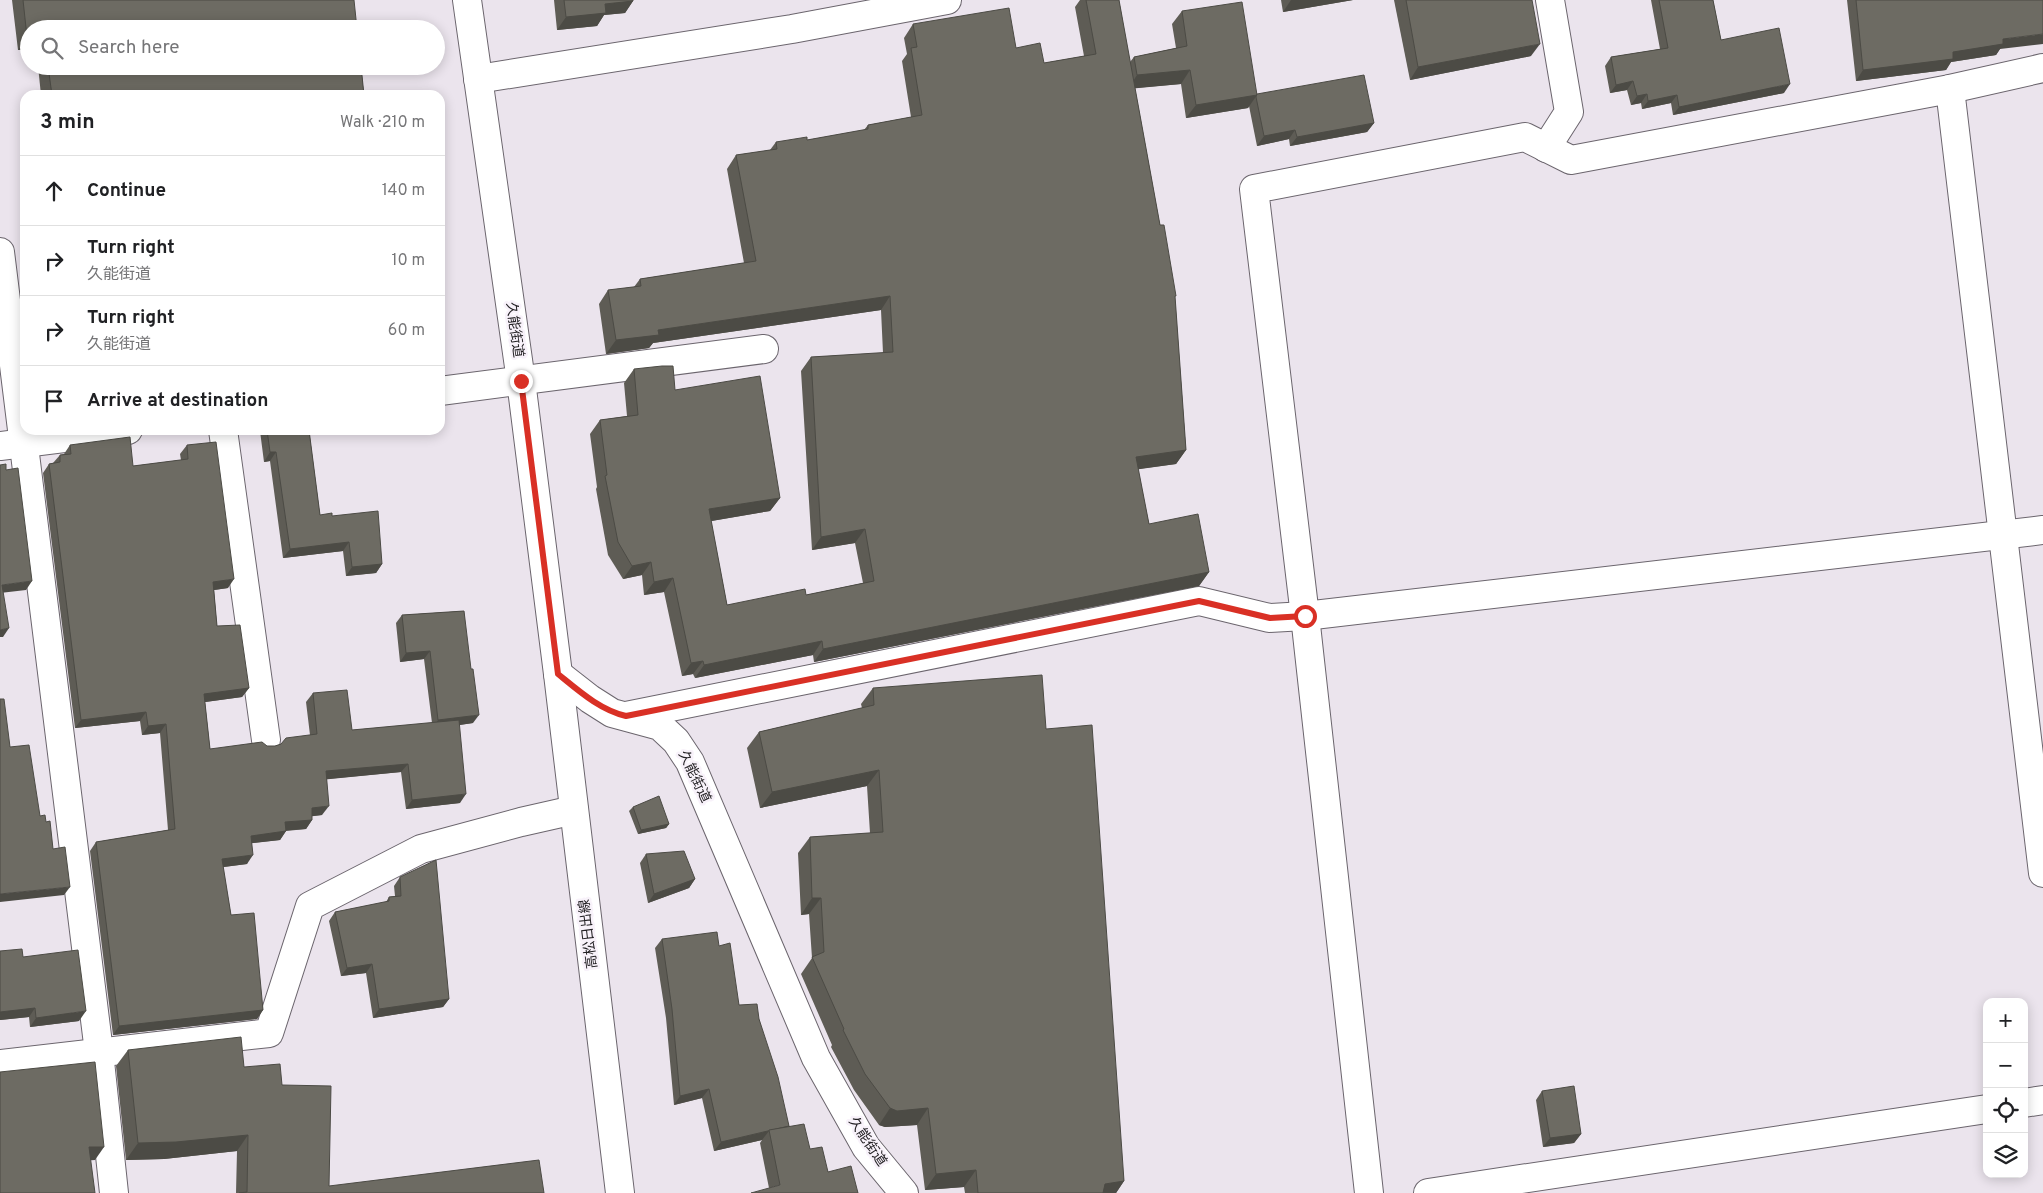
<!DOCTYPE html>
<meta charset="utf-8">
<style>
:root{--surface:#fff;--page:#f2f2f2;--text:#202124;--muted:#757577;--line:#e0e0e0}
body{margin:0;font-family:Overpass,"Noto Sans JP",sans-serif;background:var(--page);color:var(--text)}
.controls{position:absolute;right:15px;bottom:15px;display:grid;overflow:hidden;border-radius:10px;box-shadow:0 2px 12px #0003}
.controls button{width:45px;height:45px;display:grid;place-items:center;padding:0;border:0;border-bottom:1px solid var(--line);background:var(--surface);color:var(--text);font:25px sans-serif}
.stop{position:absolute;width:15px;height:15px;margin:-11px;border:4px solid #d93025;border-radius:50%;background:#fff}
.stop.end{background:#d93025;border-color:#fff;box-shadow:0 1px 5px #0008}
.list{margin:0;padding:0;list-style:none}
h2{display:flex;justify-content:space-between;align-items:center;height:65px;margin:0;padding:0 20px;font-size:21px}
h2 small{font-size:16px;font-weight:400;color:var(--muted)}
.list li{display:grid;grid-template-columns:32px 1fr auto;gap:15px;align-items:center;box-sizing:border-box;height:70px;padding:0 20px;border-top:1px solid var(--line)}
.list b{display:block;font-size:19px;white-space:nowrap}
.list p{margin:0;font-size:16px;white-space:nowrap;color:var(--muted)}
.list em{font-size:16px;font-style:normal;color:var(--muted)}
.icon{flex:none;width:28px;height:28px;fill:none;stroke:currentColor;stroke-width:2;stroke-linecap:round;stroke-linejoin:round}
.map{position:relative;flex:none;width:2043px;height:1193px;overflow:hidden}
.search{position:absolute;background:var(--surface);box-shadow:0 2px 12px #0003;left:20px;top:20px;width:425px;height:55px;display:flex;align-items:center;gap:12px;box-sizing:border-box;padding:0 18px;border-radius:28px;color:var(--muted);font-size:19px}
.panel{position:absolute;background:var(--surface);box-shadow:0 2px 12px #0003;left:20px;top:90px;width:425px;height:345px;border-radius:15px}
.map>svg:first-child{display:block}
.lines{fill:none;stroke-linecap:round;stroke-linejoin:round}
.street-casing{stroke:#6b656d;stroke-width:30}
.secondary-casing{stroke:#6b656d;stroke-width:30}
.street{stroke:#fff;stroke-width:28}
.secondary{stroke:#fff;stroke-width:28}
.wall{fill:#5e5c55}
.shaded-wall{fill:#4c4b45}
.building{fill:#6d6b63;stroke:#4c4b45}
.route{stroke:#d93025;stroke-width:6}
.labels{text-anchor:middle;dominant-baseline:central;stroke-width:5;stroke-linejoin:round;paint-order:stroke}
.street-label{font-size:14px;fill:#232124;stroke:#f8f2fa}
</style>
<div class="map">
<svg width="2043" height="1193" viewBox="0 0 2043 1193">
<rect width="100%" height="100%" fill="#ebe4ed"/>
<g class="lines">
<defs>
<g id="street">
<polyline points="478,79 792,29 947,0"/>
<polyline points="1950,89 2043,873"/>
<polyline points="1546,148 1569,112 1550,0"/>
<polyline points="0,252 99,1052 114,1193"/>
<polyline points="440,391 764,349"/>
<polyline points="223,430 266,740"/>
<polyline points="0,446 128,430"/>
<polyline points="558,674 590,699 612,713 660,726 676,741 690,762 816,1058 866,1147 904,1193"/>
<polyline points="626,716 1199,601 1269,618 1305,616 2043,530"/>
<polyline points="0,1064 269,1033 310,906 421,849 521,822 574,810"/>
<polyline points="1369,1193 1305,616 1254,189 1525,137 1571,160 1950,89 2043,68"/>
</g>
<g id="secondary">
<polyline points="467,0 521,381 558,674 620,1193"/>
<polyline points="2024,1103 2043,1100"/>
<polyline points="1428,1193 1987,1109"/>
</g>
</defs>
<use href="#street" class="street-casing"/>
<use href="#secondary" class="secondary-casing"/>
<use href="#street" class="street"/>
<use href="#secondary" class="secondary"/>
</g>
<g class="wall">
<polygon points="12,0 354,0 29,29 29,49 18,50"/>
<polygon points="554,0 633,0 633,1 625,13 604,15 597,26 557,30"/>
<polygon points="1080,0 1119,0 1130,62 1134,57 1176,48 1172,24 1182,11 1257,94 1374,123 1367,132 1290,146 1289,139 1257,146 1249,106 1248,108 1186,118 1181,84 1135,88 1160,225 1175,298 1186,450 1176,464 1138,469 1149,524 1209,572 1199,586 814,662 813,655 695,678 693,674 682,676 664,592 644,595 642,575 623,579 608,555 596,489 597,487 590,434 600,420 627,416 624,383 634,369 675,390 780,498 770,511 711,521 727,605 806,595 863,583 855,543 812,550 801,371 811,357 883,353 881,310 653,343 649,348 606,354 599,304 608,290 634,287 640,279 744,263 727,169 736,155 770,150 776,142 807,140 864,130 868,125 911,117 902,61 907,54 904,38 913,24 1016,48 1044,63 1084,56 1075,7"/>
<polygon points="1281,0 1353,0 1283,12"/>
<polygon points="1394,0 1532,0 1531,56 1410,80"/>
<polygon points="1651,0 1713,0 1721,40 1784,93 1673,115 1671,103 1642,109 1641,103 1631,105 1627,90 1610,93 1605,66 1611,57 1660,49"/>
<polygon points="1847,0 2043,0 2000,49 1996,55 1951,62 1946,70 1856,81"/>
<polygon points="38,66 361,66 364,95 41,95"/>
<polygon points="25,137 25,158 23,140"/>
<polygon points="261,430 309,430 320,515 332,516 382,564 376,573 346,576 343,551 283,558 270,461 264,462 260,431"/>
<polygon points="70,445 133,466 181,460 180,454 187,445 228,588 214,590 217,626 249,688 242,697 205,702 210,749 267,746 275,746 310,735 306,702 313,693 352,730 432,723 424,659 400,662 396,623 402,615 464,611 473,723 459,725 460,803 406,809 401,772 327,779 322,815 312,816 312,820 306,829 286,831 280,840 252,843 247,864 223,867 231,915 263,1010 257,1019 113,1035 90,851 96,842 168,830 160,733 142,735 140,721 75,728 43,473 49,464 53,463 60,455 64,454"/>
<polygon points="873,688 1046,729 1124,1181 1116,1193 965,1193 964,1187 925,1190 917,1125 885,1127 879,1125 854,1090 831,1047 832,1045 801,974 812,958 809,914 801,915 798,853 810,837 870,833 867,786 760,808 747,748 759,732 862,708 861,704"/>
<polygon points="633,807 669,824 666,828 638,834 629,811"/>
<polygon points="646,854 695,879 689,888 648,903 640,863"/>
<polygon points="400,877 449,999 443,1007 373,1018 366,973 341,976 329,921 335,912 386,902 389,897 395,896 394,886"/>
<polygon points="662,939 719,946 739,1005 759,1019 789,1126 828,1172 769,1188 760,1143 762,1140 714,1151 702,1098 674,1105 666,1018 655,948"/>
<polygon points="0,951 23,957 79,1021 30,1027 29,1017 0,1020"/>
<polygon points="128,1050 244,1067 282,1085 329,1186 544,1193 236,1193 237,1151 164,1159 126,1160 116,1066"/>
<polygon points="1542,1091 1581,1134 1574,1143 1543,1147 1536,1100"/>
</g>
<g class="shaded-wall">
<polygon points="1291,0 1353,0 1283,12"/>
<polygon points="633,1 625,13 604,15 597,26 557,30 566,17 605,4"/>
<polygon points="2043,34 2043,44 2000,49 1996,55 1951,62 1946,70 1856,81 1863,70 1953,52 2003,39"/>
<polygon points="27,37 29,37 29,49 18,50"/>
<polygon points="1540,44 1531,56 1410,80 1418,67"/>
<polygon points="1190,70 1181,84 1128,89 1137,75"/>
<polygon points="1633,81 1627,90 1610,93 1616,85"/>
<polygon points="1790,84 1784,93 1673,115 1679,107"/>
<polygon points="1647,94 1641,103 1631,105 1637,96"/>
<polygon points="1257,95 1248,108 1186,118 1196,105"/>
<polygon points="1677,95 1671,103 1642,109 1648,101"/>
<polygon points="1374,123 1367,132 1290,146 1297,137"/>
<polygon points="1295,130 1289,139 1257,146 1264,136"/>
<polygon points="890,296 881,310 653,343 649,348 606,354 616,340 658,330"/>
<polygon points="1186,450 1176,464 1126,471 1136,457"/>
<polygon points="270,452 276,452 270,461 264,462"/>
<polygon points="780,498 770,511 700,523 709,509"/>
<polygon points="865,529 855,543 812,550 821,537"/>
<polygon points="349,542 343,551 283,558 290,549"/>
<polygon points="651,562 642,575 623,579 632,566"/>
<polygon points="382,564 376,573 346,576 352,567"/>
<polygon points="1209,572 1199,586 814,662 823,649"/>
<polygon points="673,578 664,592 644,595 654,582"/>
<polygon points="234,579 228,588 207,591 213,582"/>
<polygon points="32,581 26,590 0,593 2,585"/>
<polygon points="9,628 3,637 0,637 0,630"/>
<polygon points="822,641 813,655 695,678 704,665"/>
<polygon points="430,651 424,659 400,662 406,653"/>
<polygon points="703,661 693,674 682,676 691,663"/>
<polygon points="249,688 242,697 198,703 204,694"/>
<polygon points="146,712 140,721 75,728 81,720"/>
<polygon points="479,715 473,723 433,729 438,720"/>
<polygon points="166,724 160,733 142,735 148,726"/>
<polygon points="408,764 401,772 320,780 326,771"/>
<polygon points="879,770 867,786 760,808 772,792"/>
<polygon points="466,794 460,803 406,809 412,800"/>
<polygon points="329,806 322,815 306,817 312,808"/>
<polygon points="312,820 306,829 278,831 285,822"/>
<polygon points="669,824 666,828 638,834 641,830"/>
<polygon points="286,831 280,840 244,844 251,836"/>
<polygon points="253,855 247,864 216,868 222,859"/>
<polygon points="695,879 689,888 648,903 654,894"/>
<polygon points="70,887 64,895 0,902 0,894"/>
<polygon points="812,898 821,898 809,914 801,915"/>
<polygon points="372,964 366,973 341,976 347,968"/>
<polygon points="449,999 443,1007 373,1018 379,1009"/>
<polygon points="35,1008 29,1017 0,1020 0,1012"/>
<polygon points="263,1010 257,1019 113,1035 119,1026"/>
<polygon points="86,1011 79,1021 30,1027 36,1018"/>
<polygon points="709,1089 702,1098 674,1105 680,1096"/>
<polygon points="890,1108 928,1108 917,1125 885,1127 879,1125"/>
<polygon points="769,1131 762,1140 714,1151 721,1142"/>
<polygon points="1581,1134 1574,1143 1543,1147 1550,1138"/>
<polygon points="248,1135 237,1151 164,1159 126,1160 138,1143"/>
<polygon points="89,1147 104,1147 95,1160 80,1161"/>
<polygon points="976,1170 964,1187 925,1190 936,1174"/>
<polygon points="1124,1181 1116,1193 1099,1193 1105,1184"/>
</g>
<g class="building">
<polygon points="23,0 354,0 357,29 29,29 29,37 27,37"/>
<polygon points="564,0 633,0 633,1 605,4 606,13 566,17"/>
<polygon points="1086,0 1119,0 1160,225 1164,225 1176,296 1175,296 1186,450 1136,457 1149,524 1198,514 1209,572 823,649 822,641 704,665 703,661 691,663 673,578 654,582 651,562 632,566 618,542 605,476 607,475 600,420 638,415 634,369 662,366 673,366 675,390 760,376 780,498 709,509 727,605 805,589 806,595 874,581 865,529 821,537 811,357 893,352 890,296 658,330 659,335 616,340 608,290 641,286 640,279 756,261 736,155 777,149 776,142 807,137 807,140 868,129 868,125 922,115 911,48 917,47 913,24 1009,8 1016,48 1040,43 1044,63 1096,54"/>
<polygon points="1406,0 1532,0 1540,44 1418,67"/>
<polygon points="1659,0 1713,0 1721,40 1779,28 1790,84 1679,107 1677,95 1648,101 1647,94 1637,96 1633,81 1616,85 1611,57 1668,48"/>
<polygon points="1856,0 2043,0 2043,34 2003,39 2003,44 1953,52 1953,59 1863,70"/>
<polygon points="1242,2 1257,95 1196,105 1190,70 1137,75 1134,57 1187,46 1182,11"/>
<polygon points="48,66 361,66 364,95 52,95"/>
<polygon points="1364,75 1374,123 1297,137 1295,130 1264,136 1256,97 1257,94"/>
<polygon points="267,430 309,430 320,515 332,513 332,516 378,511 382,564 352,567 349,542 290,549 276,452 270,452"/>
<polygon points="130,437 133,466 188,459 187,445 216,442 234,579 213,582 217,626 240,625 249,688 204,694 210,749 262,742 267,746 275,746 281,744 286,738 317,734 313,693 347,690 352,730 459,720 466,794 412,800 408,764 326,771 329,806 312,808 312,820 285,822 286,831 251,836 253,855 222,859 231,915 254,913 263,1010 119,1026 96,842 175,829 166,724 148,726 146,712 81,720 49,464 60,462 60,455 71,454 70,445"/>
<polygon points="6,464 6,470 18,468 32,581 2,585 9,628 0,630 0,465"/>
<polygon points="464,611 471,669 473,669 479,715 438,720 430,651 406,653 402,615"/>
<polygon points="1042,675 1046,729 1092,725 1124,1181 1105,1184 1103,1193 978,1193 976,1170 936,1174 928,1108 897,1111 890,1108 865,1074 843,1030 844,1029 812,957 824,952 821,898 812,898 810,837 883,832 879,770 772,792 759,732 874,705 873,688"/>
<polygon points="0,699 4,699 10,747 29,745 40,816 45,815 46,822 50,821 53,849 65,847 70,887 0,894"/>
<polygon points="659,796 669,824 641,830 633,807"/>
<polygon points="684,851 695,879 654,894 646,854"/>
<polygon points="436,860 449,999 379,1009 372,964 347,968 335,912 389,901 389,897 401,896 400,877"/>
<polygon points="717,932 719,946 730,943 739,1005 757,1004 759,1019 778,1077 789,1126 721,1142 709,1089 680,1096 672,1009 662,939"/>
<polygon points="22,949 23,957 78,950 86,1011 36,1018 35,1008 0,1012 0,951"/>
<polygon points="241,1037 244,1067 280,1064 282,1085 331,1086 329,1186 539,1160 544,1193 239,1193 247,1192 248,1135 176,1142 138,1143 128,1050"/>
<polygon points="95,1062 104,1147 89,1147 95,1193 0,1193 0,1072"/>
<polygon points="1574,1086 1581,1134 1550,1138 1542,1091"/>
<polygon points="804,1124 810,1149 822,1147 828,1172 851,1166 858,1193 751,1193 780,1185 769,1130"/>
</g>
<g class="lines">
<path class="route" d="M521 381 558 674C579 691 600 710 626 716L1199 601 1270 618 1305 616"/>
</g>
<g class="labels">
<g class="street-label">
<text transform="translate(514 330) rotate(82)">久能街道</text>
<text transform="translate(694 777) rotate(64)">久能街道</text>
<text transform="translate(589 934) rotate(-97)">高松日出線</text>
<text transform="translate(867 1142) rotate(56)">久能街道</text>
</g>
</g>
</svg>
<div class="controls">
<button>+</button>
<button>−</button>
<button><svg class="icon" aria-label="locate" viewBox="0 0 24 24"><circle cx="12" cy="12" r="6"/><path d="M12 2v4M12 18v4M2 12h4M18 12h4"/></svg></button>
<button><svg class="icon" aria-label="layers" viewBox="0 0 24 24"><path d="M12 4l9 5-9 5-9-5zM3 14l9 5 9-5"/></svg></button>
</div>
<div class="stop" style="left:1305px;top:616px"></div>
<div class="stop end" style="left:521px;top:381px"></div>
<div class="search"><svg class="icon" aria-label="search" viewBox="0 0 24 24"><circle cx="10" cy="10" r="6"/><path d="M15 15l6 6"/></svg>Search here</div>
<section class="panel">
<h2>3 min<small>Walk · 210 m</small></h2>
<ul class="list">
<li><svg class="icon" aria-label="ahead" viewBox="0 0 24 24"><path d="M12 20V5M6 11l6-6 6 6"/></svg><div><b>Continue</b></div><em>140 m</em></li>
<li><svg class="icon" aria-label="right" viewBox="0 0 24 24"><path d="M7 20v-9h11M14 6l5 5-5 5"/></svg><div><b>Turn right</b><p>久能街道</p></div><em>10 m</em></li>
<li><svg class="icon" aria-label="right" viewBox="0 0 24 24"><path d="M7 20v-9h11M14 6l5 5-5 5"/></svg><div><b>Turn right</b><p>久能街道</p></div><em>60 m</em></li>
<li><svg class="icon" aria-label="arrive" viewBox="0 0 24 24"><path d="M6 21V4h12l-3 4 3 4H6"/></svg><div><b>Arrive at destination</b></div></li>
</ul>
</section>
</div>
